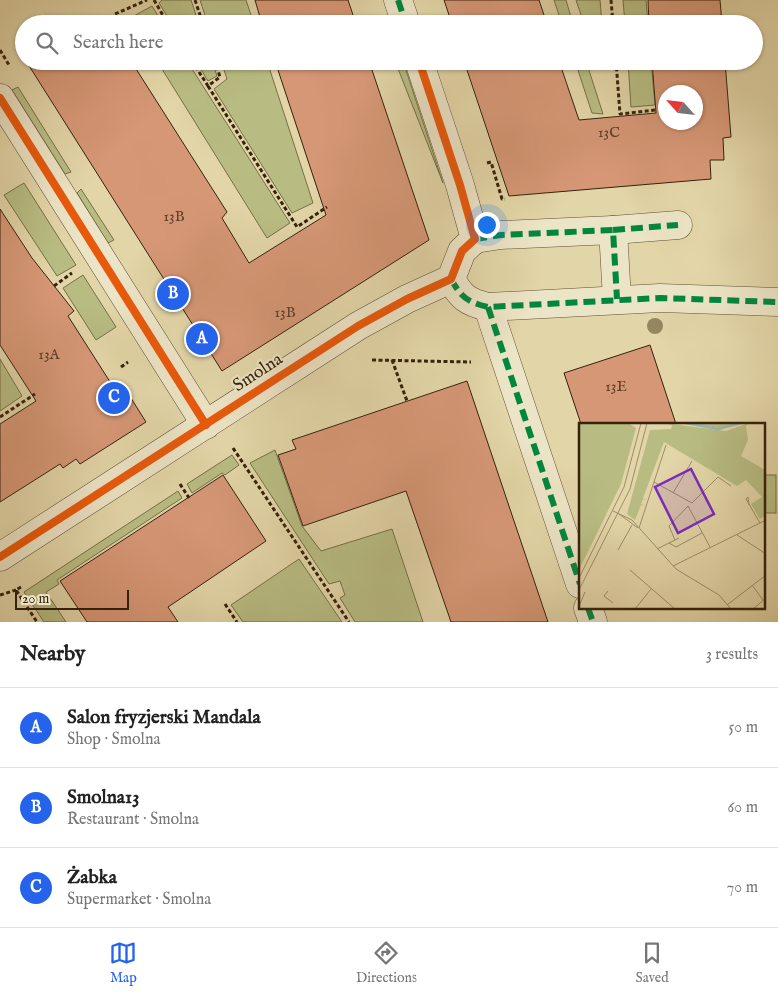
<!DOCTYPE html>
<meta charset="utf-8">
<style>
:root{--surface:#fff;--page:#f6f6f6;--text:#222;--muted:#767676;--line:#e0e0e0;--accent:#2563eb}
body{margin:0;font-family:"IM FELL English",serif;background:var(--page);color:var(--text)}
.compass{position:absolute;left:658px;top:85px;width:45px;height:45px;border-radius:50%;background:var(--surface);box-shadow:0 1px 4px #0004;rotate:297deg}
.scale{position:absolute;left:15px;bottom:12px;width:114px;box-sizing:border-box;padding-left:5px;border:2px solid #35220b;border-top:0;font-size:14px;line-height:18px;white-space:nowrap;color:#35220b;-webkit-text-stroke:4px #ece4c6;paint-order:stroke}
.you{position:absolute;left:486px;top:224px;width:18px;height:18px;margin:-12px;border:4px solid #fff;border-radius:50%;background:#1a73e8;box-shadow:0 0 0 8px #1a73e833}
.badge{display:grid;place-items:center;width:32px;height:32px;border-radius:50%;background:var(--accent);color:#fff;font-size:16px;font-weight:700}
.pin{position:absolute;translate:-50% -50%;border:2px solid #fff;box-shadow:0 1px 5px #0006}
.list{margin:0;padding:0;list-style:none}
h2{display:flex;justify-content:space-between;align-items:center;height:65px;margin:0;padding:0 20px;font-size:21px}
h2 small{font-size:16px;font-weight:400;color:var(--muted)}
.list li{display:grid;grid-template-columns:32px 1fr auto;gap:15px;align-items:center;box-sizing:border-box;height:80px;padding:0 20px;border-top:1px solid var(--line)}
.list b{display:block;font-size:19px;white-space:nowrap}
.list p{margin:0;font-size:16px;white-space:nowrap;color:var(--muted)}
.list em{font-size:16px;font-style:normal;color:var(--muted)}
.icon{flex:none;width:28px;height:28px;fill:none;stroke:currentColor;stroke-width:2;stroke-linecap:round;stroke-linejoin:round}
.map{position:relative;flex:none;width:778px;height:622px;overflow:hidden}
.search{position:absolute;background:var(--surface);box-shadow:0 1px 4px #0004;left:15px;right:15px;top:15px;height:55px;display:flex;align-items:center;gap:12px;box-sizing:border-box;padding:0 18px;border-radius:28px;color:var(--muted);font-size:19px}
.sheet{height:305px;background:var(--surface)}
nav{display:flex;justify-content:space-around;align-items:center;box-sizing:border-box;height:70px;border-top:1px solid var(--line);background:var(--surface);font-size:14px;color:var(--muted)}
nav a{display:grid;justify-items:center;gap:2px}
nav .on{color:var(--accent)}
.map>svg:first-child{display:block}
.green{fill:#b8bc83;stroke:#766f47}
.building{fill:#d69776;stroke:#35220b;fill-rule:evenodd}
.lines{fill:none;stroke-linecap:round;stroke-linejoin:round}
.minor-casing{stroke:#604f32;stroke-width:29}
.path{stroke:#35220b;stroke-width:3;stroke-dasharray:4 2.5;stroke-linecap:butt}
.minor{stroke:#ece4c6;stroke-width:28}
.quiet{stroke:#00873e;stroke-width:6;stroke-dasharray:12 6;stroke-linecap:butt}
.cycleway-casing{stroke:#ece4c6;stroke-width:11}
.cycleway{stroke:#e8590c;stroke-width:8}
.tree{fill:#958762}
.labels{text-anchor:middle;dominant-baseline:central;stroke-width:4;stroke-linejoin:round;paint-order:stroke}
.number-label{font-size:15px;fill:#5d3f26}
.street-label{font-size:18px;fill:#35220b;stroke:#ece4c6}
.inset-river{fill:none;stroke:#97b7b1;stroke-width:2.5}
.inset-road{fill:none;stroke:#9d8d69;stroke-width:1}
.view{fill:#7b2cbf;fill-opacity:0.15;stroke:#7b2cbf;stroke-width:2.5}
.inset-edge{fill:none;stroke:#35220b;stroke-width:2.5}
</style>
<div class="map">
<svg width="778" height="622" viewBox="0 0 778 622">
<rect width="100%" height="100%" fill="#e2d5a7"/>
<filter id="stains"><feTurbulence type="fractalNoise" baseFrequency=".004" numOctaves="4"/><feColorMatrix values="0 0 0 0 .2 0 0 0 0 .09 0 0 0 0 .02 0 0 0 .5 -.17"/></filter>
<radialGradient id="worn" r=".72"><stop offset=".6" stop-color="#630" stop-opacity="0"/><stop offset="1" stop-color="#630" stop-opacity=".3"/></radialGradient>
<g class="green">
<polygon points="162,0 191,0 199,24 172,24 159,3"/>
<polygon points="200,0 246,0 254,24 208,24"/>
<polygon points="554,0 566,0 573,24 562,24"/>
<polygon points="576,0 600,0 602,24 584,24"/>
<polygon points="623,0 646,0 648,23 625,24"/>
<polygon points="152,6 163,24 134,24 130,18"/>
<polygon points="157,61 187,61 290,223 267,238"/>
<polygon points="196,61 212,61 217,76 208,81"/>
<polygon points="221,61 267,61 313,203 292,213 214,89 227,79"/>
<polygon points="395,61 403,61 443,183"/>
<polygon points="575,61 586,61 603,114 592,113"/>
<polygon points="628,61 651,61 655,105 631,107"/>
<polygon points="18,87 71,172 65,174 12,90"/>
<polygon points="24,183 76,265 57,276 4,195"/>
<polygon points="81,189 114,240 108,243 77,193"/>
<polygon points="83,275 116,327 96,340 63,288"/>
<polygon points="0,359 22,396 0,411"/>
<polygon points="275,450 302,526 321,551 392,529 423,622 355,622 340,598 345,595 340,581 329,584 250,463"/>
<polygon points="232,455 239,465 225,475 222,473 192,493 187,484"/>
<rect x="764" y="475" width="12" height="38"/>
<polygon points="178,491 182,498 57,580 59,584 46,592 66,622 44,622 24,592"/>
<polygon points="299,559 342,622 243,622 231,605"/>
</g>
<g class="building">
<polygon points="255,0 348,0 356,24 262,24"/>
<polygon points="444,0 539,0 547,24 452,24"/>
<polygon points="648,0 720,0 722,24 649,24"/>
<polygon points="26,61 131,61 227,212 222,218 249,263 326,215 275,61 369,61 429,240 222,371"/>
<path d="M464 61H559L579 120 656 113 652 61H725L731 137 723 138 724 160H710L711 179 509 196ZM666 92H696V122H666Z"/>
<polygon points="0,209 32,258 74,311 68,316 121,399 129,395 146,422 80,464 76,459 63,468 60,464 0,502 0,424 36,401 0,345"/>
<polygon points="650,345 676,424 581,424 564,373"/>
<polygon points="467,381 513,518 548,622 451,622 406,491 303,526 278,455 296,449 292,440"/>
<polygon points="223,475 266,541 168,607 178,622 87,622 60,581"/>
</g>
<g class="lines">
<defs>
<g id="minor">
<polyline points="398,0 406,24"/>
<polyline points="0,98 206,425"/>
<polyline points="613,230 678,225"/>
<polyline points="475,239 501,235 613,230 617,299"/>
<path d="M451 279C461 297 467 302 488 307L660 298 778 302"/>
<polyline points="488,307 580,584"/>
<polyline points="0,557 358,326 407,299 451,279 462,251 475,239 460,185 419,61"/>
<polyline points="588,608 593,622"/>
</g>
</defs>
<use href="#minor" class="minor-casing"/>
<g class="path">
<polyline points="154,0 168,24"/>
<polyline points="195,0 203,24"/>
<polyline points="611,0 613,24"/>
<polyline points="115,14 147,0"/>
<polyline points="0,50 9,65"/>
<polyline points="192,61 208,86 220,77 215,61"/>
<polyline points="616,61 620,114 655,110"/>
<polyline points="208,86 297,227 327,207"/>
<polyline points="487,163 491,162 502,199 505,199"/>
<polyline points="54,286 72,273"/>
<polyline points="372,360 471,362"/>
<polyline points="392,360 407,401"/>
<polyline points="121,367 128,362"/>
<polyline points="0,417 35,394"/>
<polyline points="233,448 349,622"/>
<polyline points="180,484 189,498"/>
<polyline points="21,587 16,590 37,622"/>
<polyline points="0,595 16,590"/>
<polyline points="225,604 237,622"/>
</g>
<use href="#minor" class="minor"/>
<g class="quiet">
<polyline points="398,0 406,24"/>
<polyline points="613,230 678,225"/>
<polyline points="475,239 501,235 613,230 617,299"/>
<path d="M451 279C461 297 467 302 488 307L660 298 778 302"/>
<polyline points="488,307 580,584"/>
<polyline points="588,608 593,622"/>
</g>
<defs>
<g id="cycleway">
<polyline points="0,98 206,425"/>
<polyline points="0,557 358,326 407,299 451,279 462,251 475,239 460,185 419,61"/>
</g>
</defs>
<use href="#cycleway" class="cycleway-casing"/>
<use href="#cycleway" class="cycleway"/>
</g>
<circle class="tree" cx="655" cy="326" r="8"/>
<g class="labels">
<g class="number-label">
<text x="609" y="132">13C</text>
<text x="174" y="216">13B</text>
<text x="285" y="312">13B</text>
<text x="49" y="354">13A</text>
<text x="616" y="386">13E</text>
</g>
<g class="street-label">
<text transform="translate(258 373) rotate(-33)">Smolna</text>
</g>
</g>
<g transform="translate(579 423)">
<rect width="186" height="186" fill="#e2d5a7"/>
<path d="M0 0H49L57 5 42 61 0 147ZM84 0 147 8 170 0 167 3 169 17 162 33 186 47V93L181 96 172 81 183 74 167 57 158 63 85 19 64 75 68 78 64 76 62 81 66 83 62 82 56 97 48 91 71 7 92 6 93 2ZM110 0H161L140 5Z" fill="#b8bc83"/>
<path class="inset-river" d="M107 0 139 6 162 0"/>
<path class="inset-road" d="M75 59 87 22M94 70 113 38M170 82 169 74 167 76 181 100M109 83 131 124M34 88 53 97 97 146 140 172 152 186M40 91 59 105M60 105 75 59 113 80 139 54 152 63M158 112 187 131M96 117 90 103 109 83M90 120 97 124 123 110M78 126 100 115M39 127 53 102M94 143 187 97M51 147 96 186M0 155 45 64 62 0M173 162 184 177M0 167 51 66 68 0M29 168 25 173 34 180M148 182 187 152M0 183 6 169M56 186 72 166M174 186 187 175"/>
<path class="view" d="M112 46 135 91 99 110 76 64Z"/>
<rect width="186" height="186" class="inset-edge"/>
</g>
<rect width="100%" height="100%" filter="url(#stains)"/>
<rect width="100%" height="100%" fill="url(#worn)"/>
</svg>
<svg class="compass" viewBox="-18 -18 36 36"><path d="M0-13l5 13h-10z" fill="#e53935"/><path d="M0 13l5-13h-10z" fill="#767676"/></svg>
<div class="scale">20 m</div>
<div class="you"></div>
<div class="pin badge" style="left:202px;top:339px">A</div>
<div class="pin badge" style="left:173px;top:294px">B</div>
<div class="pin badge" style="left:114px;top:398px">C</div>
<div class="search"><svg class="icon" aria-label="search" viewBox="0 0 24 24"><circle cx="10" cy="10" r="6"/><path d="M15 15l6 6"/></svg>Search here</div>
</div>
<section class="sheet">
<h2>Nearby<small>3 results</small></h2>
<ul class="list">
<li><span class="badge">A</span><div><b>Salon fryzjerski Mandala</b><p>Shop · Smolna</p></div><em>50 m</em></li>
<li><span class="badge">B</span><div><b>Smolna13</b><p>Restaurant · Smolna</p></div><em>60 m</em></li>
<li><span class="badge">C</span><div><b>Żabka</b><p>Supermarket · Smolna</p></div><em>70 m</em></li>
</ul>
</section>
<nav>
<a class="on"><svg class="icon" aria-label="map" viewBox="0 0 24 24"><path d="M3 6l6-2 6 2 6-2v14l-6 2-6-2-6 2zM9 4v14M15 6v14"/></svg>Map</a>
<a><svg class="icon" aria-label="directions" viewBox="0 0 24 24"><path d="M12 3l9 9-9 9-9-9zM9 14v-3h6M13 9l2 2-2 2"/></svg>Directions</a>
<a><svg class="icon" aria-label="saved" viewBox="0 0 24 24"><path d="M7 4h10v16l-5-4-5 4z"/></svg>Saved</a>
</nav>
